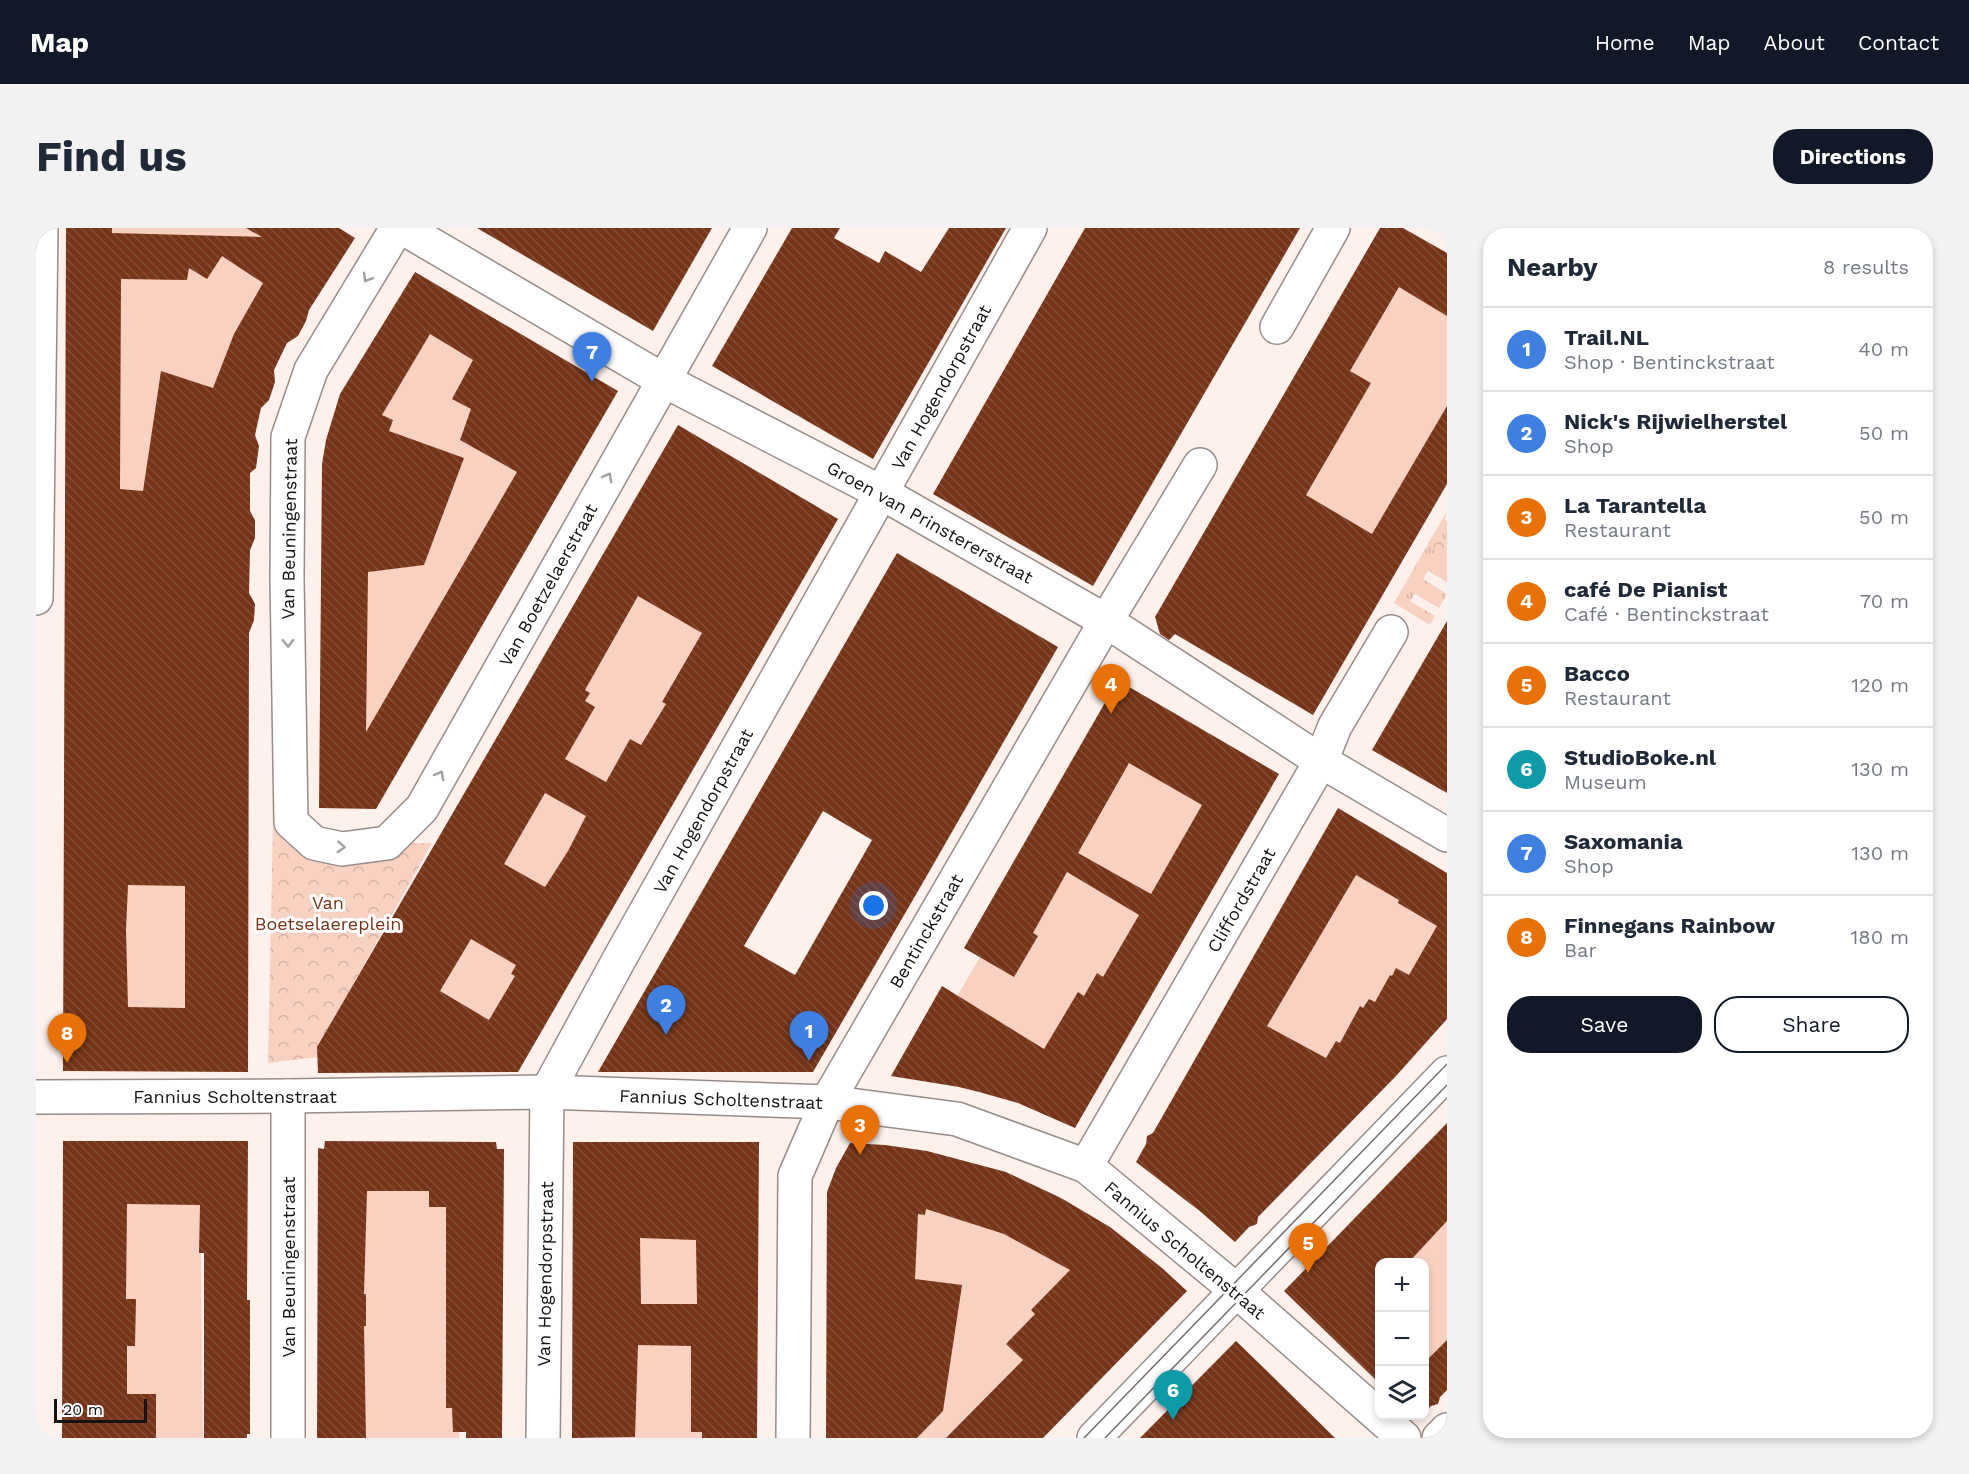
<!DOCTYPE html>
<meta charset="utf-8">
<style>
:root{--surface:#fff;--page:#f2f2f3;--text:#1f2937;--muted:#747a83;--line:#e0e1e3;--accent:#111827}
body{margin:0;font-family:"Work Sans",sans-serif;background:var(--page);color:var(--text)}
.controls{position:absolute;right:18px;bottom:18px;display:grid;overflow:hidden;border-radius:12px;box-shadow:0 3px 9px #0003}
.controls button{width:54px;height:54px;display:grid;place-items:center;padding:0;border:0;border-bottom:2px solid var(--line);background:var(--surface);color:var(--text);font:30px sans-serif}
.scale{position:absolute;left:18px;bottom:15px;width:93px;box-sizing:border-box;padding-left:6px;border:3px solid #161210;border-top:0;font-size:16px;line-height:21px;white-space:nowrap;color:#161210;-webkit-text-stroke:4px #fff;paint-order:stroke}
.you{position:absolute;left:838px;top:678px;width:21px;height:21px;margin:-15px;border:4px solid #fff;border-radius:50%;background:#1a73e8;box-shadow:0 0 0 9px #1a73e833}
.badge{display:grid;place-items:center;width:39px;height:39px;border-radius:50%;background:var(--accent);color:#fff;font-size:20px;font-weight:700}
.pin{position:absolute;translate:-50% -50px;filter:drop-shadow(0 2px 3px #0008)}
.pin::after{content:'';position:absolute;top:32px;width:21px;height:18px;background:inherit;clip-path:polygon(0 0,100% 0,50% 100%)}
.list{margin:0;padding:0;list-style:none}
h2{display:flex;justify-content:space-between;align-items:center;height:78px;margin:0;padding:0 24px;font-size:26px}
h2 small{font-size:20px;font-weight:400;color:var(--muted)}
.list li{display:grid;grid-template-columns:39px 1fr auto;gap:18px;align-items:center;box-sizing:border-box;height:84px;padding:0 24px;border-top:2px solid var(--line)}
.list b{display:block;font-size:22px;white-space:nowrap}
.list p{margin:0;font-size:20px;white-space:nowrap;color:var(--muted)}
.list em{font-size:20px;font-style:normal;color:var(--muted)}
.actions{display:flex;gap:12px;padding:18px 24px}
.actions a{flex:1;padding:14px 0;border:2px solid var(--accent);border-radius:24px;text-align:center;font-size:21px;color:var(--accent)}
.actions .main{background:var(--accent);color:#fff}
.icon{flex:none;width:33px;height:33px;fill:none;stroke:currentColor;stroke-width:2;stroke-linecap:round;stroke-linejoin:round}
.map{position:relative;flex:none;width:1411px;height:1210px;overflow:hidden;border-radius:24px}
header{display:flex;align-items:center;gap:36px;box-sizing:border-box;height:84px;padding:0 30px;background:var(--accent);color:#fff}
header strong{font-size:28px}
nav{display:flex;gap:33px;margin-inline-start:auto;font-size:21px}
.intro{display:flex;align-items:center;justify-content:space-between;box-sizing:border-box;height:144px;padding:0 36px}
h1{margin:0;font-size:42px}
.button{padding:15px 27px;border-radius:24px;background:var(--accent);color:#fff;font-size:21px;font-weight:700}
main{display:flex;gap:36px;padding:0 36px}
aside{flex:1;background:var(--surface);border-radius:24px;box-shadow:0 3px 9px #0003}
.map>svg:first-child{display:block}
.grass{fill:url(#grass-tufts)}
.park{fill:url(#park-crowns)}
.garden{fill:#f8d1c1}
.building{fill:url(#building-back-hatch);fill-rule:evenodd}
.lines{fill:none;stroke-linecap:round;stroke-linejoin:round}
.minor-casing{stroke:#988c88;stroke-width:36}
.minor{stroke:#fff;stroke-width:33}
.tram{stroke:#776f6b;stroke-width:1.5}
.oneway{stroke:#a2a09f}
.labels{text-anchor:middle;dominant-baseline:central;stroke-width:6;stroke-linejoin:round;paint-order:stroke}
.street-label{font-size:18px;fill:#161210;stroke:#fff}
.park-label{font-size:18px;fill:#773315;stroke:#fff}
</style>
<header>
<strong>Map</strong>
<nav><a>Home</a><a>Map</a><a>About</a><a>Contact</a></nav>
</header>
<div class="intro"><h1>Find us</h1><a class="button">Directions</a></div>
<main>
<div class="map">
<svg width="1411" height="1210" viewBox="0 0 1411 1210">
<defs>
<pattern id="grass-tufts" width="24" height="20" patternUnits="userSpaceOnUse" patternTransform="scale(1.5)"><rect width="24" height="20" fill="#f8d1c1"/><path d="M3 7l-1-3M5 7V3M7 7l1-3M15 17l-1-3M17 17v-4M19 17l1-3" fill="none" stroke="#d4b2a5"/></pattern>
<pattern id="park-crowns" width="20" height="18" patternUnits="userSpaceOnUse" patternTransform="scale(1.5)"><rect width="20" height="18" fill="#f8d1c1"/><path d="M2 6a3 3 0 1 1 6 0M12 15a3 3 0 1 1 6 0" fill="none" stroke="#d4b2a5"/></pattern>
<pattern id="building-back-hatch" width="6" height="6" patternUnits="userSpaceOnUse" patternTransform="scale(1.5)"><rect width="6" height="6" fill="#763519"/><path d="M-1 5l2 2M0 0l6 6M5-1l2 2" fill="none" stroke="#834f39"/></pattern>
</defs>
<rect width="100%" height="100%" fill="#fef0eb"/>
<polygon class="grass" points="1411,283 1409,292 1411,293 1411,315 1402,310 1403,324 1397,335 1411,343 1411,354 1392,343 1387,351 1411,366 1403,380 1379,366 1374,373 1399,388 1394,397 1358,375"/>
<g class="park">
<polygon points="1402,310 1411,315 1411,343 1396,335 1402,324 1396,320"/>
<polygon points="237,593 302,629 362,615 396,615 282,819 282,829 232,835"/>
</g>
<g class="garden">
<polygon points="65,0 251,0 205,188 188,829 65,825"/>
<polygon points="1360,22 1411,53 1411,191 1264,442 1148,376"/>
<polygon points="389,94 541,182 315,560 327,205"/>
<polygon points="651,261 758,323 468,822 334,830"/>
<polygon points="1085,488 1185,549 1014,857 892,818"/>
<polygon points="1302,615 1411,680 1411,711 1195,975 1130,919"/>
<polygon points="1411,927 1411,1118 1389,1140 1388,1034 1344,1034 1284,1042"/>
<polygon points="429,932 423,1210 304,1210 297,934"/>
<polygon points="47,936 164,936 167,1210 45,1210"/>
<polygon points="568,936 681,939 680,1210 566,1210"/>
<polygon points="823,944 1101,1057 954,1210 813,1210"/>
</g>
<g class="building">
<path d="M30 0H76V5L226 9 210 0H303L319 10 273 82 270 93 262 108 251 115 238 142 239 154 233 172 225 180 219 207 223 218 220 240 214 245V283L219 292V310L214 322 213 365 219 376 218 392 213 405 212 844 27 843ZM186 28 227 55 198 106 177 160 125 143 107 263 84 261 85 51 151 52 153 40 171 51ZM92 657 149 658V780L92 779 90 702Z"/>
<polygon points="441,0 676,0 617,103"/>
<polygon points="756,0 804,0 798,10 843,35 849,23 885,44 913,0 970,0 837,231 676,138"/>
<polygon points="1049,0 1264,0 1057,358 897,266"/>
<polygon points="1344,0 1367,0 1411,25 1411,88 1363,59 1314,143 1335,155 1270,267 1336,306 1411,178 1411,256 1277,487 1139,406 1133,412 1124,406 1119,389"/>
<path d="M379 44 582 163 340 581 283 580 286 236 290 212 304 166ZM394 106 437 132 416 171 435 181 424 212 481 244 330 504 332 344 388 337 428 230 353 203 357 192 346 187Z"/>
<path d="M642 197 802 291 482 844 282 845 281 819ZM602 368 666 405 626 474 630 476 605 517 594 511 570 554 529 531 559 479 549 473 554 465 549 462ZM509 565 550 588 532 623 509 659 468 636ZM435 711 480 737 475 746 479 748 453 792 404 763Z"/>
<path d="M861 325 1022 419 889 651 777 844H562ZM787 583 836 612 759 747 708 718Z"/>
<polygon points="1411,393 1411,565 1336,522"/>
<path d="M1088 456 1243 546 1039 900 982 875 943 864 923 859 855 848 906 758 1008 821 1042 764 1048 768 1061 745 1067 749 1103 687 1031 644 997 705 1002 708 978 749 928 720 1078 459ZM1093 535 1166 577 1115 666 1042 625Z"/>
<path d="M1302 580 1411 645V791L1360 848 1222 989 1221 996 1213 999 1199 1014 1165 984 1100 934 1110 916 1111 908 1117 905ZM1320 647 1363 672 1362 675 1401 698 1373 747 1360 740 1356 748 1354 747 1339 774 1333 771 1327 780 1324 778 1304 815 1300 813 1290 830 1231 798Z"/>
<polygon points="1411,895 1411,993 1372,1035 1344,1035 1344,1156 1248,1063"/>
<polygon points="27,913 212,913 211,1072 214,1072 214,1206 211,1206 211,1210 168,1210 168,1025 163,1025 164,977 91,976 90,1071 100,1071 99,1118 91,1118 91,1166 120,1166 120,1210 26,1210"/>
<polygon points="289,913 460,914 461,921 468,921 466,1210 430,1210 430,1204 417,1204 416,1180 410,1180 410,979 393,979 393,963 331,963 328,1066 330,1066 330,1098 328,1098 330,1210 281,1210 282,920 288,921"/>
<path d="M537 914H723L721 1210H666V1204H655V1118L602 1117 599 1209 536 1210ZM604 1010 660 1012 661 1076H605Z"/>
<polygon points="814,915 849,917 891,923 970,944 1025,970 1074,999 1126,1040 1151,1063 1007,1210 910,1210 987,1132 970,1116 999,1086 995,1082 1034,1042 968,1006 890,981 889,987 882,986 879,1051 926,1057 907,1183 881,1210 790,1210 791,964 800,940"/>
<polygon points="1411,1112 1411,1162 1404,1169 1402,1176 1395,1178 1389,1185 1389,1125 1393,1130"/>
<polygon points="1200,1113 1233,1145 1299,1210 1104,1210"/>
</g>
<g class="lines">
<defs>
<g id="minor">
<polyline points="361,0 275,142 252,209 251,351 255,594 278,615 306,621 351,615 386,580 714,0"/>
<polyline points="367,0 627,152 846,265 1070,393 1285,533 1411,607"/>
<polyline points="1241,99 1297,0"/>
<polyline points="0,370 5,0"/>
<polyline points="252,868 252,1210"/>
<polyline points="0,869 252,868 511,864 791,874 921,891 1050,938 1195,1058 1368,1210"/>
<polyline points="1050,938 1285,533 1299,498 1355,404"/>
<polyline points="507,1210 511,864 585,728 994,0"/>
<polyline points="757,1210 759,948 791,874 1070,393 1164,237"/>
<polyline points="1058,1210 1411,845"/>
<polyline points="1403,1210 1411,1202"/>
</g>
</defs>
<use href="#minor" class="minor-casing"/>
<use href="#minor" class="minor"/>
<g class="tram">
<polyline points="1048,1210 1411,836"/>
<polyline points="1069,1210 1411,857"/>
</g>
</g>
<defs><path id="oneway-chevron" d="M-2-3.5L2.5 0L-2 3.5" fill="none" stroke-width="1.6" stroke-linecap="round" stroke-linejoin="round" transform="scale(1.5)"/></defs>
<g class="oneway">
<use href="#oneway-chevron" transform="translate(331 50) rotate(121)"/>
<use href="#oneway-chevron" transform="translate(572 249) rotate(-61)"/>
<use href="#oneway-chevron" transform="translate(252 415) rotate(89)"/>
<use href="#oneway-chevron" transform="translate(404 547) rotate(-61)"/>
<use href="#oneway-chevron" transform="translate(305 619) rotate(3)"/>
</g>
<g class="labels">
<g class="street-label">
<text transform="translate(905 159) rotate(-61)">Van Hogendorpstraat</text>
<text transform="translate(894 294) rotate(29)">Groen van Prinstererstraat</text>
<text transform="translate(253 301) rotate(-89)">Van Beuningenstraat</text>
<text transform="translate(512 357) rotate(-61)">Van Boetzelaerstraat</text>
<text transform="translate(667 583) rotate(-61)">Van Hogendorpstraat</text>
<text transform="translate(1205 672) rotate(-60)">Cliffordstraat</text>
<text transform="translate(890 703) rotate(-60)">Bentinckstraat</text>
<text x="199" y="868">Fannius Scholtenstraat</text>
<text transform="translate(685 871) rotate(2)">Fannius Scholtenstraat</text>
<text transform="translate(1149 1022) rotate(40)">Fannius Scholtenstraat</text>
<text transform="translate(252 1039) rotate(-90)">Van Beuningenstraat</text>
<text transform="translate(509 1046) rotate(-89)">Van Hogendorpstraat</text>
</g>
<g class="park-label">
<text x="292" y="674">Van<tspan x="292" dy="21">Boetselaereplein</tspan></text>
</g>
</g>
</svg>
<div class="controls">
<button>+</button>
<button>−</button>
<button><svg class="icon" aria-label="layers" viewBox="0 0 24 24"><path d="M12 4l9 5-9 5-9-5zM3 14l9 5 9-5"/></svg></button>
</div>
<div class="scale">20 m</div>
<div class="you"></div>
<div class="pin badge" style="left:773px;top:833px;background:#3f7fe0">1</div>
<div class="pin badge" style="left:630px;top:807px;background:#3f7fe0">2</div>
<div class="pin badge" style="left:824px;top:927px;background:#e8710a">3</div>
<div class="pin badge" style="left:1075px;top:486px;background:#e8710a">4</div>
<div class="pin badge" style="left:1272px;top:1045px;background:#e8710a">5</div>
<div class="pin badge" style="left:1137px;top:1192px;background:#0f9aa8">6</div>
<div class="pin badge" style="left:556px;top:154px;background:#3f7fe0">7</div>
<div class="pin badge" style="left:31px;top:835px;background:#e8710a">8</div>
</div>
<aside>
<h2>Nearby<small>8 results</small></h2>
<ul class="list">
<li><span class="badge" style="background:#3f7fe0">1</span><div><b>Trail.NL</b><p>Shop · Bentinckstraat</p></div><em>40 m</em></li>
<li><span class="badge" style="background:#3f7fe0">2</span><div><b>Nick's Rijwielherstel</b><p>Shop</p></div><em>50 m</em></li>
<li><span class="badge" style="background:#e8710a">3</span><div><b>La Tarantella</b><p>Restaurant</p></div><em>50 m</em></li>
<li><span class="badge" style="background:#e8710a">4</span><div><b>café De Pianist</b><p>Café · Bentinckstraat</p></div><em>70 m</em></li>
<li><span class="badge" style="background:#e8710a">5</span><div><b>Bacco</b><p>Restaurant</p></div><em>120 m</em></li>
<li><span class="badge" style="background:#0f9aa8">6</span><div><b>StudioBoke.nl</b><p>Museum</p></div><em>130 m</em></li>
<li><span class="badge" style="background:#3f7fe0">7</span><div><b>Saxomania</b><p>Shop</p></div><em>130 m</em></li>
<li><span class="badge" style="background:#e8710a">8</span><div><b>Finnegans Rainbow</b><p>Bar</p></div><em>180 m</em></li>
</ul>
<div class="actions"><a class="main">Save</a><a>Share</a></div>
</aside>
</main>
